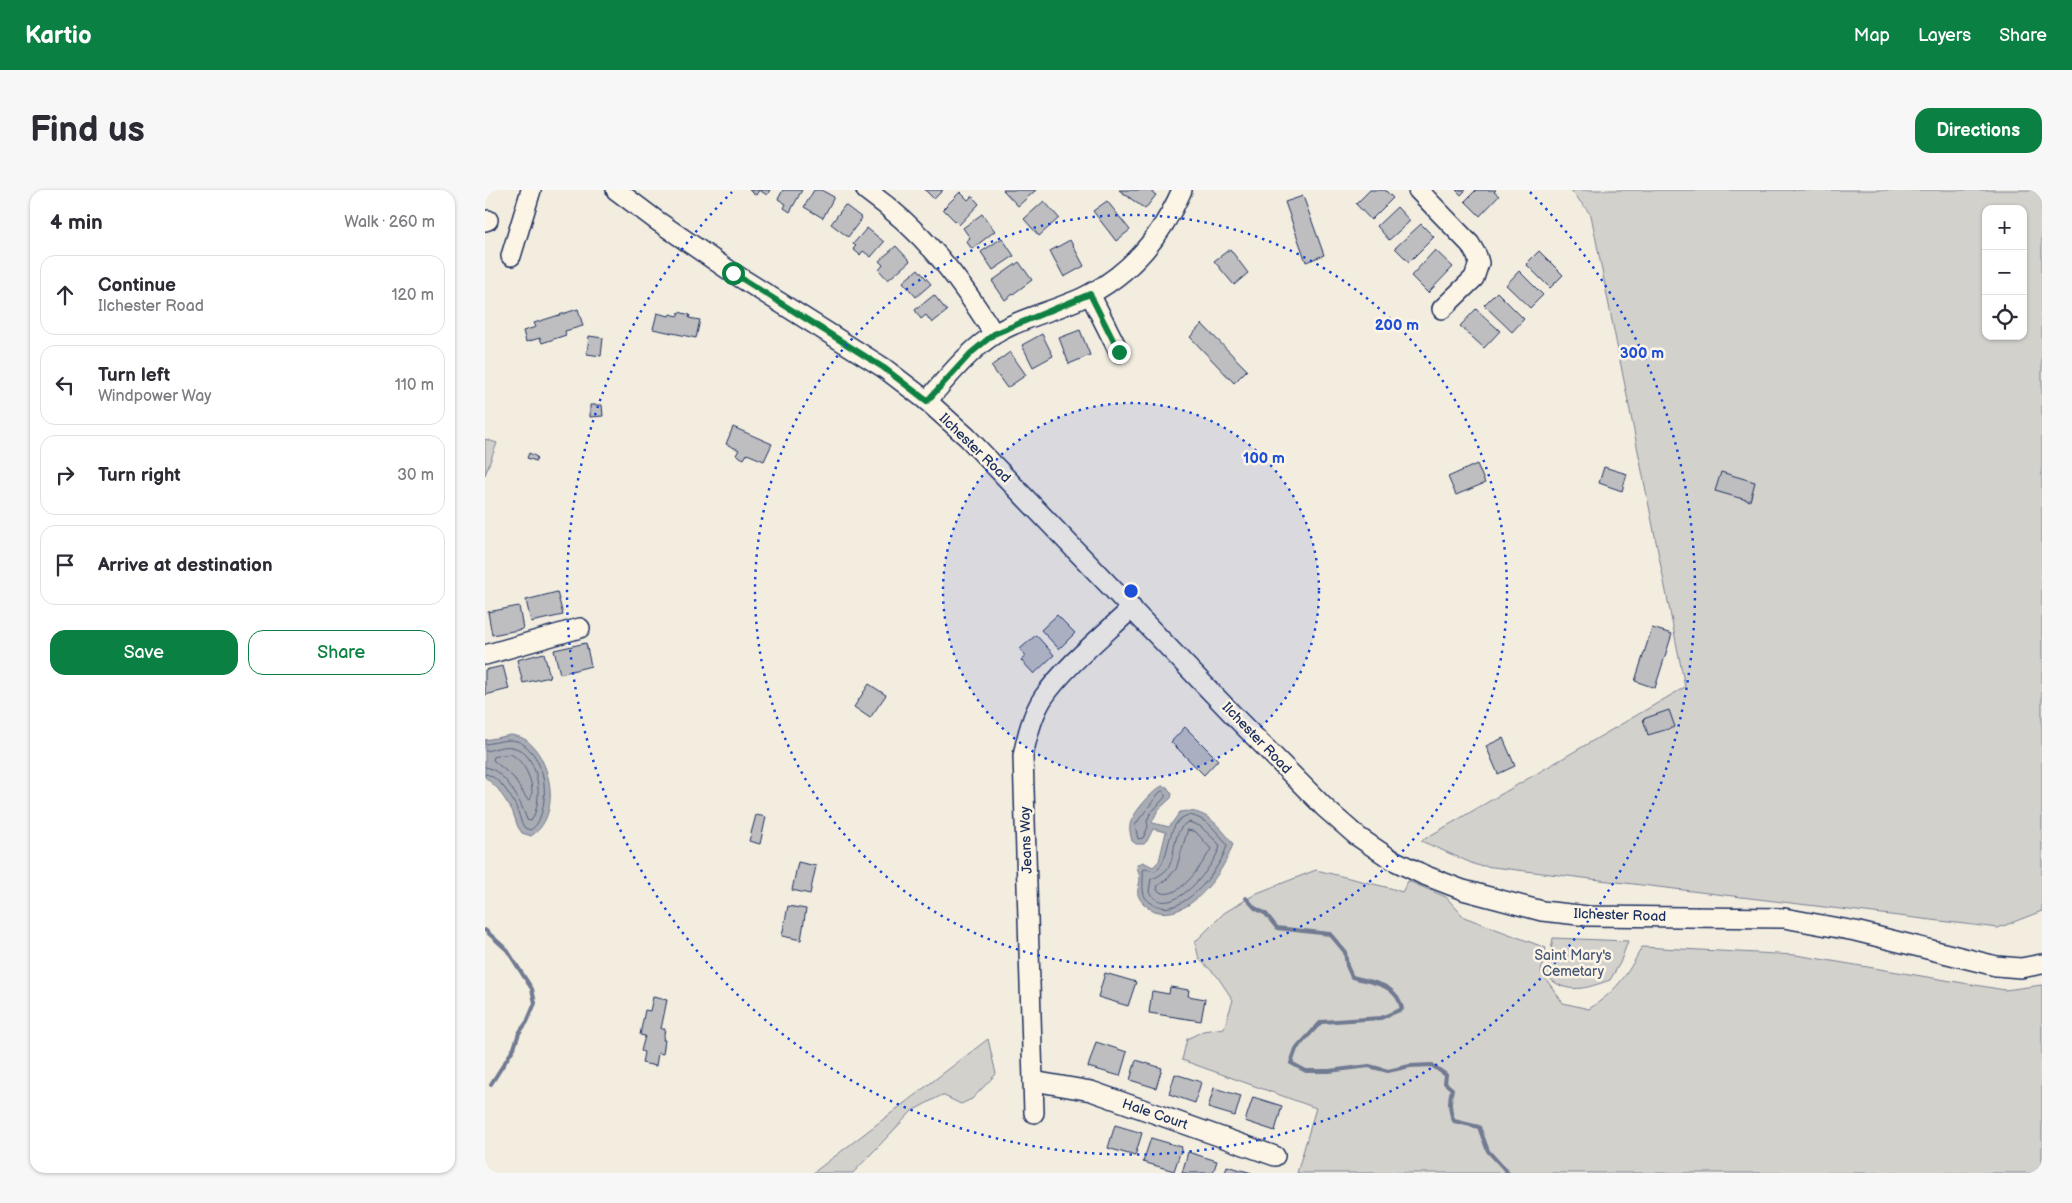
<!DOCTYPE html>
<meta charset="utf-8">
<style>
:root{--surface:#fff;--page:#f7f7f7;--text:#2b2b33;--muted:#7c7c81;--line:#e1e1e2;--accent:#0b8043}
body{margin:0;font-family:"Balsamiq Sans",sans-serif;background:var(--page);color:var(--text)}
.controls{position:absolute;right:15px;top:15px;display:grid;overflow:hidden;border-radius:10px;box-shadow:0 1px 4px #0004}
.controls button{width:45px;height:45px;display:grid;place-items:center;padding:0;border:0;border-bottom:1px solid var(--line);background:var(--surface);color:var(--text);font:25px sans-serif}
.stop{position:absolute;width:15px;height:15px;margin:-11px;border:4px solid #0b8043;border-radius:50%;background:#fff}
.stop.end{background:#0b8043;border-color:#fff;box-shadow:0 1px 5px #0008}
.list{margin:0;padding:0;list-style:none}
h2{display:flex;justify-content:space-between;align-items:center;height:65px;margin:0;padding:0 20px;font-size:21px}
h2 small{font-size:16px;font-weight:400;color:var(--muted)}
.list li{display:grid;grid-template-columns:32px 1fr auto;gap:15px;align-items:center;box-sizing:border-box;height:80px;margin:0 10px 10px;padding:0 10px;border:1px solid var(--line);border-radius:15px}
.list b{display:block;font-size:19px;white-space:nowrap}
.list p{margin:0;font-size:16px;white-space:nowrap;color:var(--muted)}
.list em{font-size:16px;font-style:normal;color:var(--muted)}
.actions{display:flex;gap:10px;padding:15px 20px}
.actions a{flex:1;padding:11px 0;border:1px solid var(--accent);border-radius:15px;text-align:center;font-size:18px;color:var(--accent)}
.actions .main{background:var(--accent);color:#fff}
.icon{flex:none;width:28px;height:28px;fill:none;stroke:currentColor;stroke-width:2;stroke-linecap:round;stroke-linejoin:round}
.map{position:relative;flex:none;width:1557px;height:983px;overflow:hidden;border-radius:15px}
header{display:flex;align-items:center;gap:30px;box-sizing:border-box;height:70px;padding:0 25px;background:var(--accent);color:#fff}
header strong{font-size:24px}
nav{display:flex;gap:28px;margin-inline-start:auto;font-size:18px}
.intro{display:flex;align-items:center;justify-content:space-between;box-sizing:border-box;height:120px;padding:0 30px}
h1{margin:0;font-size:35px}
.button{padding:12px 22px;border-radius:15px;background:var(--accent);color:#fff;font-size:18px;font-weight:700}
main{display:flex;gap:30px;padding:0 30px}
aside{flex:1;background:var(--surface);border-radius:15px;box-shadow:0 1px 4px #0004}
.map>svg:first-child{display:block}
.green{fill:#d3d1cc;stroke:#778095;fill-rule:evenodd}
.water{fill:#a9acb3;stroke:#707a91}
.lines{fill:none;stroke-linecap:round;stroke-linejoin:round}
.shore{stroke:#546180;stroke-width:1}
.stream{stroke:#707a91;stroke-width:4}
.building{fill:#bebec0;stroke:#1b2f5e}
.minor-casing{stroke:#1b2f5e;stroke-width:22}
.minor{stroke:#fcf5e5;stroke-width:19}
.route{stroke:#0b8043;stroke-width:6}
.ring{fill:none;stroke:#1d4ed8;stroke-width:2.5;stroke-dasharray:2.5 5}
.labels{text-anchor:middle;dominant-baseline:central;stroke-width:5;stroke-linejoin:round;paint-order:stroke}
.street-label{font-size:14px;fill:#1b2f5e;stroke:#fcf5e5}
.park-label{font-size:14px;fill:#49587a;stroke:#fcf5e5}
.centre{fill:#1d4ed8;stroke:#fcf5e5;stroke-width:2.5}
.ring-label{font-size:15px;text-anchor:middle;font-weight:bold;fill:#1d4ed8;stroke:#fcf5e5;stroke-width:5;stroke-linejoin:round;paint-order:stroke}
</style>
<header>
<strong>Kartio</strong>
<nav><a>Map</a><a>Layers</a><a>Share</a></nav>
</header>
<div class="intro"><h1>Find us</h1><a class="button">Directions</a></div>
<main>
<aside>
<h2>4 min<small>Walk · 260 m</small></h2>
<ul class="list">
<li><svg class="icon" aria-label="ahead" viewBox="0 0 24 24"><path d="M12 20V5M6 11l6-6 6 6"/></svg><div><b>Continue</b><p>Ilchester Road</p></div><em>120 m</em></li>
<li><svg class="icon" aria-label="left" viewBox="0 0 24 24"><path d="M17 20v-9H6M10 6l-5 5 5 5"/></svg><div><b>Turn left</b><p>Windpower Way</p></div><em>110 m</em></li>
<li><svg class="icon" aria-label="right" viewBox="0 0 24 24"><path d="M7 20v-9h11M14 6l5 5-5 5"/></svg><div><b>Turn right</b></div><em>30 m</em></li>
<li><svg class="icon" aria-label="arrive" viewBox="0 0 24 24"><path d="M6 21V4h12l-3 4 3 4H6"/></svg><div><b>Arrive at destination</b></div></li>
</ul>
<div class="actions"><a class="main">Save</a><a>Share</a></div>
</aside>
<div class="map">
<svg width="1557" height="983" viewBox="0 0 1557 983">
<rect width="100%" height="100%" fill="#f3ede0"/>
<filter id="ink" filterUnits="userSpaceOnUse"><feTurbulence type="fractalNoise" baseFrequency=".02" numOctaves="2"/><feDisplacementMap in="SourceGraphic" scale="10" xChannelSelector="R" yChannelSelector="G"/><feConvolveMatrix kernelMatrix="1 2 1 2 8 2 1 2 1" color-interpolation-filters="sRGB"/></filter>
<g filter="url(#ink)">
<g class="green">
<path d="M1086 0H1557V721L1513 738 991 675 936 651 1200 497 1106 25ZM1501 19H1538V146H1501Z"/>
<polygon points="0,249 12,253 0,285"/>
<path d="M831 680 905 698 917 702 923 691 961 707 979 727 1061 758 1056 782 1078 813 1104 819C1132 800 1141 787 1157 757L1311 765 1520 800 1557 795V983H812L831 918 697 870 702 849 718 841 739 838 748 810 732 786 714 769 710 752 739 723 772 703Z"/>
<path d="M1068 748 1143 751 1135 773 1125 790C1102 798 1082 806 1062 786Z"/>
<polygon points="503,849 511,884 487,909 476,914 457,905 427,921 368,983 328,983"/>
</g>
<g class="water">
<path d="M26 545C31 546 37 547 41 550 67 569 77 627 46 646L37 643 33 637 27 620 13 599 0 587V550Z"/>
<path d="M677 596 682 597 687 604 686 608 673 620 667 632 668 633 684 637 695 622C719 617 735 636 748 654 739 682 704 732 670 721 663 718 656 713 653 705 652 699 654 696 655 690 655 685 652 680 652 675L658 672 668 677 674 671 681 642 668 639 662 651 659 654H651L647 651C646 647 644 640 645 635 646 625 668 600 677 596Z"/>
</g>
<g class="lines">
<g class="shore">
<path d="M0 554C12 553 26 546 38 554 58 568 63 599 57 621 55 628 53 636 45 640L40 638C35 632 35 626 32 619 27 607 13 585 0 584"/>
<path d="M0 561C9 560 18 555 27 557 55 562 59 612 46 631L42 630C37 614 20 579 0 577"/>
<path d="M25 564C39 569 52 597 45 610L42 609 28 587 8 570 9 567Z"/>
<polygon points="678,601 681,606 665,624 662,631 663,637 658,648 653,649 650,635 674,603"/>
<path d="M704 625C720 627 733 642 742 655 737 677 701 723 676 717 669 715 663 712 660 707 656 700 659 689 658 680L660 679 670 681C688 668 679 630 704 625Z"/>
<path d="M704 632 715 636 733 653 735 656C730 676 684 734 664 702L666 689C672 687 678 684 683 678 691 666 687 637 704 632Z"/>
<path d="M703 640 711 642 726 659C718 673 691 716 672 700L673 695 681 690 691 679Z"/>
</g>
<g class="stream">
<path d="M761 708 770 718 781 724 792 738 845 744 860 762 862 776 867 787C889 793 912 794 917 819L896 828 836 832 811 859 806 873 821 881H844L884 876 903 881 925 876 947 875 961 885 960 893 967 899C964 911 964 920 969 931L994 937 1003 961 1023 983"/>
<polyline points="0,740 22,760 47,799 50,813 42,832 34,843 29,858 6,894"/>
</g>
</g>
<g class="building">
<polygon points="264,0 285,0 282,5 274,0 271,5"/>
<polygon points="298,0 317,0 305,22 299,18 301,14 293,9"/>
<polygon points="329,0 336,0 349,7 338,28 319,17"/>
<polygon points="440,0 458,0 449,9"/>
<polygon points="518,0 551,0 533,16"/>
<polygon points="634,0 664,0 671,5 660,19"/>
<polygon points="885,0 900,0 908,8 886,30 871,14"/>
<polygon points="971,0 981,0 976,5"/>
<polygon points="991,0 1011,0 1009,2 1014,6 995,26 980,11"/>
<polygon points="475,2 483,10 487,6 494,14 474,35 458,19"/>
<polygon points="818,6 839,65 821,72 800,12"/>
<polygon points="559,11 574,28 554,46 539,29"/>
<polygon points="622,11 645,40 631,51 608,21"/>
<polygon points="360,15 377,28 363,47 346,34"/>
<polygon points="912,17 925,31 904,50 892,36"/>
<polygon points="497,24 510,41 487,59 481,51 485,48 478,38"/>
<polygon points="936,34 949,47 924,72 910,58"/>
<polygon points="382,38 399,52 386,67 378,61 375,65 368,59 371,56 368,54"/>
<polygon points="517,48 529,66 508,80 496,62"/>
<polygon points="585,50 599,76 579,87 565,61"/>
<polygon points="411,56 425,71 403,90 394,80 398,75 394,71"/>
<polygon points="745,59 763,83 749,95 729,71"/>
<polygon points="950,60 968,77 943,103 926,86"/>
<polygon points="1054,61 1078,85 1065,98 1041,74"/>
<polygon points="534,72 547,90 520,110 507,91"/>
<polygon points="433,79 446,94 431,107 418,92"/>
<polygon points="1034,81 1058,105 1045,118 1021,95"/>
<polygon points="1012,102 1039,129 1027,142 999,115"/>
<polygon points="449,105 462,121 447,133 441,125 436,129 430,120"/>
<polygon points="93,119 98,136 80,141 81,145 57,153 55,148 41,152 38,141 51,137 49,133"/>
<polygon points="991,119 1015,141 999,158 975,136"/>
<polygon points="194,122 205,125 204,128 215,130 211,148 168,139 172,123 184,126 185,124 193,126"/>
<polygon points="717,134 762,180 749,193 705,147"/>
<polygon points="595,140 605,165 584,174 574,148"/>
<polygon points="557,144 568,166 548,177 537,155"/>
<polygon points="104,146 118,148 116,166 102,164"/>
<polygon points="525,162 541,185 522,198 506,176"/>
<polygon points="105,215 117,215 118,226 105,227"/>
<polygon points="248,237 287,254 279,271 262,264 259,269 251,265 254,260 241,254"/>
<polygon points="44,263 52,267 51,271 42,268"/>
<polygon points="992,274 1000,293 971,305 963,287"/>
<polygon points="1119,277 1142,284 1137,301 1114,293"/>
<polygon points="1236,282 1270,292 1265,311 1230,301"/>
<polygon points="72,402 78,425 46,432 41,410"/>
<polygon points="34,416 38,439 7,445 3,422"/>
<polygon points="572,425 590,443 574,459 556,440"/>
<polygon points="1167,438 1187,444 1170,498 1150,491"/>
<polygon points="551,445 569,465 549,484 536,470 541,466 535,459"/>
<polygon points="101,453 106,476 75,484 69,460"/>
<polygon points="59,463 65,487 38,493 32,470"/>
<polygon points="18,476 24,499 0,505 0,480"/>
<polygon points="384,494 401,505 385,528 369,517"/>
<polygon points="1184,520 1190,537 1163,545 1158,529"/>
<polygon points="700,537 733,570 719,585 686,552"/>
<polygon points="1018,548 1030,576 1013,584 1001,556"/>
<polygon points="271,625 281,627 275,654 264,651"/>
<polygon points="313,672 331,676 325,704 307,700"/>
<polygon points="303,716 321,719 316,750 297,746"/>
<polygon points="620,783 651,792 643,816 613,807"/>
<polygon points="685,797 704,800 703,806 720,809 716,831 664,823 667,801 684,804"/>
<polygon points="168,807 182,810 176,839 180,839 178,850 180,850 178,864 173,863 171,876 157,873 159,862 156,861 160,846 155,845 160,820 165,821"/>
<polygon points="611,852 642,862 635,886 603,877"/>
<polygon points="651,870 677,878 671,898 645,890"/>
<polygon points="690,884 716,892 710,913 684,904"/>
<polygon points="729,898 756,906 750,926 723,918"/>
<polygon points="768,907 797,916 790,941 760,931"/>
<polygon points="630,935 657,943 650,966 623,958"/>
<polygon points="666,948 697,957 689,981 658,972"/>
<polygon points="703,962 732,971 728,983 697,983"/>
<polygon points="742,976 767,983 740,983"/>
</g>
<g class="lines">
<defs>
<g id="minor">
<polyline points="131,0 171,30 248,83 399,178 442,211 482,247 755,532 840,618 872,646 906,669 939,685 978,700 1057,721 1103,726 1299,728 1370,741 1511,776 1536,778 1557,774"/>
<path d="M381 0C438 41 472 85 509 144"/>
<polyline points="933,0 985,54 992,66 994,73 989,88 957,119"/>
<polyline points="0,31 3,30"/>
<polyline points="26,66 46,0"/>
<polyline points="605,104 634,162"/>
<path d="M442 211C462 188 483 161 510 144 539 126 575 120 605 104 648 81 678 43 697 0"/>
<polyline points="0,465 95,438"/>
<polyline points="548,891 606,901 790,966"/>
<path d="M549 923 538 566C542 546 547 525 558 508 580 476 619 445 647 418"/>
</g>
</defs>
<use href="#minor" class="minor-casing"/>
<use href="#minor" class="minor"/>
</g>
</g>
<g class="lines" filter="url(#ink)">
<polyline class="route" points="248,83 399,178 442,211 486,163 509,144 605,104 634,162"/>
</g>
<circle cx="646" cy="401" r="188" fill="#1d4ed8" fill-opacity=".12"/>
<g class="ring">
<circle cx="646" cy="401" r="188"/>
<circle cx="646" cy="401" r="376"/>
<path d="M1045 2A564 564 0 1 1 247 2"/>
</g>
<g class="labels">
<g class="street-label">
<text transform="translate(490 258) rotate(44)">Ilchester Road</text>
<text transform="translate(772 548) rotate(46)">Ilchester Road</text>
<text transform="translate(541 650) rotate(-92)">Jeans Way</text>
<text transform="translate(1135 725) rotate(2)">Ilchester Road</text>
<text transform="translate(670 924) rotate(19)">Hale Court</text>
</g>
<g class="park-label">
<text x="1088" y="765">Saint Mary's<tspan x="1088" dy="16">Cemetary</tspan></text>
</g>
</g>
<circle cx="646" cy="401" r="8" class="centre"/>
<g class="ring-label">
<text x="912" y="140">200 m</text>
<text x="1157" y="168">300 m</text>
<text x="779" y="273">100 m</text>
</g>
</svg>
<div class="controls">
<button>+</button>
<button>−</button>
<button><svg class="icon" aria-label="locate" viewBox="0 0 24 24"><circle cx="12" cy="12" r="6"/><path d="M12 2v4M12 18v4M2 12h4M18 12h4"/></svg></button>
</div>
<div class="stop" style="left:248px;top:83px"></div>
<div class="stop end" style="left:634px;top:162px"></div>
</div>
</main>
